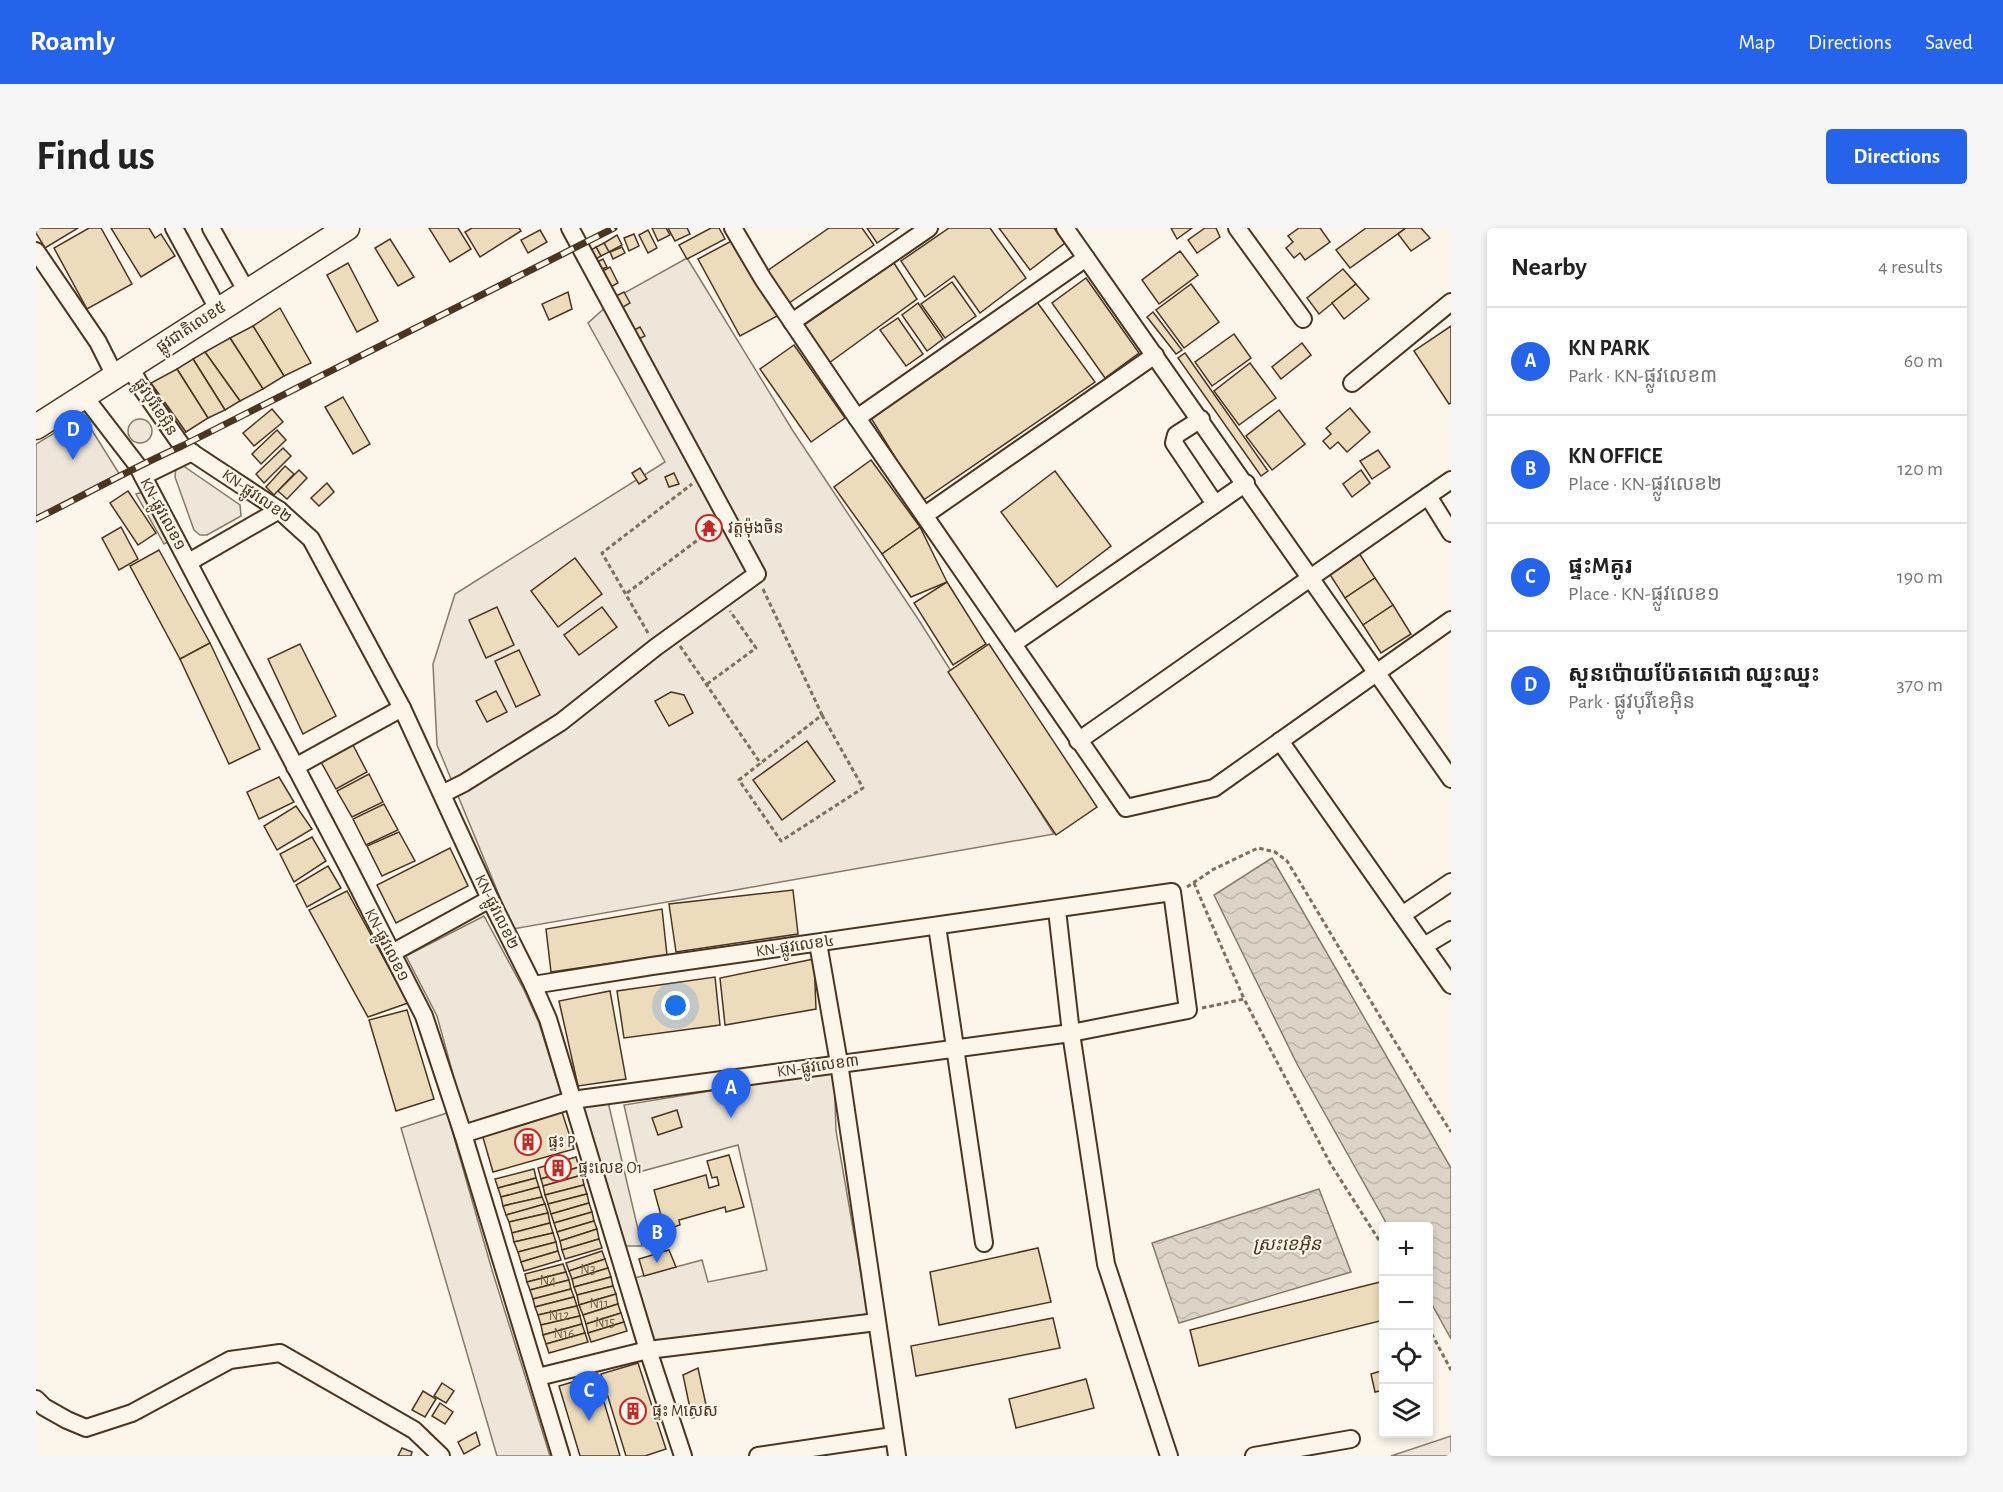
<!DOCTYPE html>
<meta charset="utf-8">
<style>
:root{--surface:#fff;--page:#f6f6f6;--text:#222;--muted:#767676;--line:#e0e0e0;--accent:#2563eb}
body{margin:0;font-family:"Alegreya Sans","Noto Sans Khmer",sans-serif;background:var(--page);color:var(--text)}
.controls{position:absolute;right:18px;bottom:18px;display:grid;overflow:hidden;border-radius:6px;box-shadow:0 3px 9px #0003}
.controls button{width:54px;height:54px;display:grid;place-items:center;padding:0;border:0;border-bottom:2px solid var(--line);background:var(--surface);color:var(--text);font:30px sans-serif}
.you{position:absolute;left:640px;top:778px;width:21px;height:21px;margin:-15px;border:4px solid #fff;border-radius:50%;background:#1a73e8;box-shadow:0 0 0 9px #1a73e833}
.badge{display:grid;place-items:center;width:39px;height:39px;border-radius:50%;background:var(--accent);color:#fff;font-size:20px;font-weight:700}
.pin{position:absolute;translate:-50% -50px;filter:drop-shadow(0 2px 3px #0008)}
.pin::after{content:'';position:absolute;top:32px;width:21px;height:18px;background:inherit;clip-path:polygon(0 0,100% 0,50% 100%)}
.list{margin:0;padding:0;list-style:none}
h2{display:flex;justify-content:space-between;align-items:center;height:78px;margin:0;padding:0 24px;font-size:26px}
h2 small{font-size:20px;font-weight:400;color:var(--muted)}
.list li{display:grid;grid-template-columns:39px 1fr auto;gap:18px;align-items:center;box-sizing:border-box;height:108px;padding:0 24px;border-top:2px solid var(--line)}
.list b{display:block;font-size:22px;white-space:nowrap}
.list p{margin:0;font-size:20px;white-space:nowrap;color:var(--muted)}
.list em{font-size:20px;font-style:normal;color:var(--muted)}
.icon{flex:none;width:33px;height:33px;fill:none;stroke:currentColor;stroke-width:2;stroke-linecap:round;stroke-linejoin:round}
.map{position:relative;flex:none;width:1415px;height:1228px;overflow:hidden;border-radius:6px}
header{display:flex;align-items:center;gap:36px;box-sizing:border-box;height:84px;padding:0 30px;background:var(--accent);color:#fff}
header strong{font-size:28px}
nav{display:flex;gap:33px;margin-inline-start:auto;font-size:21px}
.intro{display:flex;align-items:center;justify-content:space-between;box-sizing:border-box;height:144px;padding:0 36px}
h1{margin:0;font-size:42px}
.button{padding:15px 27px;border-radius:6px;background:var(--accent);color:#fff;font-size:21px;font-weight:700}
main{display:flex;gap:36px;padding:0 36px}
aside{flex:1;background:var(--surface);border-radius:6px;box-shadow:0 3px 9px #0003}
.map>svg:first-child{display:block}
.park{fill:#ede6d9;stroke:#887966;stroke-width:1.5}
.water{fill:url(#water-waves);stroke:#887966;stroke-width:1.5}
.building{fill:#ecdcbc;stroke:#4a3520;stroke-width:1.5}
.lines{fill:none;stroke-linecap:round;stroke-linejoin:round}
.minor-casing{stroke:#4a3520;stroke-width:20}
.highway-casing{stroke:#4a3520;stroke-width:27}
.path{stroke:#7f6f5c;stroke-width:3;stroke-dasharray:4.5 3;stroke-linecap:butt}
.minor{stroke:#fbf6e9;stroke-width:16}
.highway{stroke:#fbf6e9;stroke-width:24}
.rail-casing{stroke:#4a3520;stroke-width:7}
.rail{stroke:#fbf6e9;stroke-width:4.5;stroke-dasharray:14;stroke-linecap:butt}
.labels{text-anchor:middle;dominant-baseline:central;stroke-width:4.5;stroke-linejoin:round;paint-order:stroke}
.number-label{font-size:14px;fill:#725f47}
.street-label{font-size:16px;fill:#4a3520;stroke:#fbf6e9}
.poi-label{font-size:16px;fill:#4a3520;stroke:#fbf6e9;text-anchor:start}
.water-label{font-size:18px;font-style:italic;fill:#4a3520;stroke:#fbf6e9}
</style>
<header>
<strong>Roamly</strong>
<nav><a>Map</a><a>Directions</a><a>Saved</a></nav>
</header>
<div class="intro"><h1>Find us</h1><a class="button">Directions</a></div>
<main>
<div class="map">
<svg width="1415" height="1228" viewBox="0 0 1415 1228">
<defs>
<pattern id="water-waves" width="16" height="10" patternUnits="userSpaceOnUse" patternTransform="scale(1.5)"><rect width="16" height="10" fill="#dcd4c6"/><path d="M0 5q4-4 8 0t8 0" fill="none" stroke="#beb7aa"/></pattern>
</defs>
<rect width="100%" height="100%" fill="#fbf6e9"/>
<g class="park">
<polygon points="651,30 757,203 884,394 1018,606 477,701 401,517 397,436 419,366 629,234 552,95 581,69"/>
<polygon points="115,156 150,204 140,210 107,162"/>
<polygon points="47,188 84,247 0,290 0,216"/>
<circle cx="104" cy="203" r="12"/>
<polygon points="146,237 204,277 205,288 171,307 164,307 158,302 139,249 140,240"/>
<polygon points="107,264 134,313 128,316 100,266"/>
<polygon points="448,688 488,762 503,795 525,866 431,897 401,788 370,728"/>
<polygon points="798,843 800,903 832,1086 614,1118 591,1052 666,1032 672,1054 731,1042 702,917 603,944 588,877"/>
<polygon points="572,874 606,1018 583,1018 543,878"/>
<polygon points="411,885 456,1042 514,1228 461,1228 365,900"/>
<polygon points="1415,1208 1415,1228 1355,1228"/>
</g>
<g class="water">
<polygon points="1236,630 1415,940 1415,1111 1393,1071 1392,998 1352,998 1261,836 1178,667"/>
<polygon points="1283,961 1315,1044 1143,1095 1116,1015"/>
</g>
<g class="building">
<polygon points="0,0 42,0 9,20 0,5"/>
<polygon points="53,0 65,0 96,56 51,81 18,20"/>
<polygon points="75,0 113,0 119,10 125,6 139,28 105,49"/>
<polygon points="393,0 422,0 435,21 414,34"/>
<polygon points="436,0 483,0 485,3 444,29 429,4"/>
<polygon points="616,0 630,0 634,7 622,13"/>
<polygon points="632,0 651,0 654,6 639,13"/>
<polygon points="675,0 683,0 689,11 651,31 643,17"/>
<polygon points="793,0 826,0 838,17 753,75 731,43"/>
<polygon points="831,0 863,0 841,15"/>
<polygon points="913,0 954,0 990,50 944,85 918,48 889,69 865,33"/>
<polygon points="963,0 1018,0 1029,15 994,42"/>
<polygon points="1135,0 1156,0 1141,11"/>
<polygon points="1169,0 1180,0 1184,9 1161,25 1152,12"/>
<polygon points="1263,0 1284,0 1294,14 1269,32 1264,25 1258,30 1250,20 1257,14 1252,8"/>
<polygon points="1330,0 1370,0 1314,40 1300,22"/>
<polygon points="1370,0 1385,0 1394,10 1375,23 1362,6"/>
<polygon points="504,2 511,14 492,25 485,12"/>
<polygon points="612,2 621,20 612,25 603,7"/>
<polygon points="598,6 603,18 593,23 588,10"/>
<polygon points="581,7 586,17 573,24 568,15"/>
<polygon points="701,10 743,87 704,108 662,31"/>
<polygon points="354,11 378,49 362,58 339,20"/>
<polygon points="568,15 573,24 565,28 560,19"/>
<polygon points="560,19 565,28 555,34 550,25"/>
<polygon points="586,19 589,25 577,31 574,24"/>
<polygon points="1144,23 1162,47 1123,76 1106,52"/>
<polygon points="567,31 571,39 561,43 557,36"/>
<polygon points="312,35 342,93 321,104 291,47"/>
<polygon points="858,35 881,71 793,135 768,97"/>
<polygon points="574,39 582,55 571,61 563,45"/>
<polygon points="1307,41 1320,56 1283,86 1271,70"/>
<polygon points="1050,50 1103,125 1069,150 1016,75"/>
<polygon points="916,54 940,88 909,110 885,76"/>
<polygon points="1155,56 1183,94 1148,120 1120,82"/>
<polygon points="1320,56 1333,71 1308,91 1296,75"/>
<polygon points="532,64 536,81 513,92 506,76"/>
<polygon points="588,64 594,75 582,82 576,70"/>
<polygon points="1001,74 1059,154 886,273 835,190"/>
<polygon points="882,75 907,111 891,123 866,87"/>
<polygon points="244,80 275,135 248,148 217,98"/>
<polygon points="1117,84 1146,122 1140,126 1111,89"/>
<polygon points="862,90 887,126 870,138 844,102"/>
<polygon points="217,98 248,148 227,161 194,110"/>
<polygon points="1415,98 1415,175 1413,176 1378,123"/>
<polygon points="604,99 609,108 598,113 594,104"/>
<polygon points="1198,106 1215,130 1176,158 1159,134"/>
<polygon points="194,110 227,161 204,173 169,124"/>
<polygon points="1266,115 1275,127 1245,151 1236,139"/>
<polygon points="758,117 809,190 775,214 724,141"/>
<polygon points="169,124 204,173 189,182 157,131"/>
<polygon points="1149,125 1232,243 1225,248 1142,130"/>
<polygon points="157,131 189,182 172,190 141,141"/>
<polygon points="1214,135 1240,170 1203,197 1178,163"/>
<polygon points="141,141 172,190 150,204 115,155"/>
<polygon points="307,169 334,216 317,226 289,179"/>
<polygon points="1314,180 1334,204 1311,224 1302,214 1294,221 1287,213 1295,206 1290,200"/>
<polygon points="236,181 247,194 218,218 207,205"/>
<polygon points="1243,182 1269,216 1236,242 1210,208"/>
<polygon points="241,202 250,212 225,236 216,226"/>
<polygon points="247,220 255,228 228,255 220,246"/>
<polygon points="1342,222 1354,239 1336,251 1324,233"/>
<polygon points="835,232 884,299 846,326 798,259"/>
<polygon points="249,238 258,246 238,267 230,259"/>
<polygon points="604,240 611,251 603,256 596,245"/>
<polygon points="263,242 271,250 251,271 242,263"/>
<polygon points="1325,242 1334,255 1316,269 1307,256"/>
<polygon points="1019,243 1075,318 1021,359 965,284"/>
<polygon points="638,245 643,256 633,259 629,249"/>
<polygon points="291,255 298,264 283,278 275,270"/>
<polygon points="92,263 120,305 102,317 74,275"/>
<polygon points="85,299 102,331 83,342 66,310"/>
<polygon points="884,299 911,354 875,369 846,326"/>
<polygon points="123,322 174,415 144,431 94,338"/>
<polygon points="1321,322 1339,350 1309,370 1291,342"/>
<polygon points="539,330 566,366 522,399 495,363"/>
<polygon points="1339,350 1357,377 1327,397 1309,370"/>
<polygon points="911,354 950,416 917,437 878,375"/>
<polygon points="1357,377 1375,406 1345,425 1327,397"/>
<polygon points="461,379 478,417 450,430 433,392"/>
<polygon points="566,379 581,399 543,427 528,407"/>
<polygon points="174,415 224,521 193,536 144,431"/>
<polygon points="264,416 300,488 267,506 232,431"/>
<polygon points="953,416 1061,579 1020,607 912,444"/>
<polygon points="483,422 504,467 480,479 459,433"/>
<polygon points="460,463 471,484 451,494 440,473"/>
<polygon points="635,464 648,467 657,485 633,498 619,473"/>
<polygon points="771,513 799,553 746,592 717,552"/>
<polygon points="317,517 331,544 300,561 285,534"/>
<polygon points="333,546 347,574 316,589 301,563"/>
<polygon points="243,549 258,574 223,591 211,564"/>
<polygon points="348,576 362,602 330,617 317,591"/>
<polygon points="260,578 276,601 241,622 228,598"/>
<polygon points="363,604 379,633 346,648 331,618"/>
<polygon points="276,609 290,633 258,654 244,626"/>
<polygon points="414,620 432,658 360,695 341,657"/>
<polygon points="292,638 305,660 271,679 260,657"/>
<polygon points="757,662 762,706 640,724 633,676"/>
<polygon points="311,663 372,775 332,789 273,682"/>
<polygon points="626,681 631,727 515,744 510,701"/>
<polygon points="778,731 780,781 689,797 684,750"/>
<polygon points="679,749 684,797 588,810 581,763"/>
<polygon points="574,763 590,851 542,858 523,773"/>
<polygon points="371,782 398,871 360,883 333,792"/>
<polygon points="641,882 646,899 622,907 616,890"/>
<polygon points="526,884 538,921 457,944 446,906"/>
<polygon points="693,927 708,979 690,984 689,979 643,992 644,997 629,1002 618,962 670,947 673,960 683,957 681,949 676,950 671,933"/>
<polygon points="540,929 543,939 505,951 502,940"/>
<polygon points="543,939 546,947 507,958 505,951"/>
<polygon points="498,941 500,950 462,960 459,951"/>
<polygon points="546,947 548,957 509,967 507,958"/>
<polygon points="500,950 503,959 465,969 462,960"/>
<polygon points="548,957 551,966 512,976 509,967"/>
<polygon points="503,959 506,969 467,978 465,969"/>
<polygon points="551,966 553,975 515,986 512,976"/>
<polygon points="506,969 509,976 470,987 467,978"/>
<polygon points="553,975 556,984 518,995 515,986"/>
<polygon points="509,976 512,985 473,994 470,987"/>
<polygon points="556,984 558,993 521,1004 518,995"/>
<polygon points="512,985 514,995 476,1005 473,994"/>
<polygon points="558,993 561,1001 524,1013 521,1004"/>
<polygon points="514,995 517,1005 478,1014 476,1005"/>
<polygon points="561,1001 563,1011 526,1022 524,1013"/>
<polygon points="517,1005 520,1014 482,1024 478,1014"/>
<polygon points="563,1011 566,1020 529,1031 526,1022"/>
<polygon points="520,1014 522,1023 485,1034 482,1024"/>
<polygon points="1002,1020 1015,1074 903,1097 894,1044"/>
<polygon points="633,1022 640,1039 608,1048 603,1031"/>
<polygon points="522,1023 525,1032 488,1043 485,1034"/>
<polygon points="566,1023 569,1031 533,1043 530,1035"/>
<polygon points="569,1031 572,1040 536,1051 533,1043"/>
<polygon points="527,1036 530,1044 491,1054 489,1046"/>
<polygon points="572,1040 575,1049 538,1059 536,1051"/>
<polygon points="530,1044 533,1052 494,1062 491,1054"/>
<polygon points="575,1049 577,1058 541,1067 538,1059"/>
<polygon points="533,1052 535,1061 497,1071 494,1062"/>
<polygon points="1348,1053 1348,1092 1163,1138 1154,1102"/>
<polygon points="577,1058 580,1066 543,1077 541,1067"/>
<polygon points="535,1061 538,1069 499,1079 497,1071"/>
<polygon points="580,1066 582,1076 547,1087 543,1077"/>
<polygon points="538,1069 541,1078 502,1087 499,1079"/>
<polygon points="582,1076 585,1085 550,1096 547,1087"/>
<polygon points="541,1078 544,1088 505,1097 502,1087"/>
<polygon points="585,1085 588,1094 552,1105 550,1096"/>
<polygon points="544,1088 546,1096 507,1107 505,1097"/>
<polygon points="1017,1090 1024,1120 880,1148 875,1118"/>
<polygon points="588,1094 591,1103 555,1114 552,1105"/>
<polygon points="546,1096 549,1105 510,1116 507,1107"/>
<polygon points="549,1105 552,1114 513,1125 510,1116"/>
<polygon points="602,1135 630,1221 609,1228 590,1228 565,1146"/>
<polygon points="662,1140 672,1186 656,1190 647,1147"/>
<polygon points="1348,1142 1348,1162 1339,1164 1335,1146"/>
<polygon points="560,1147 584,1228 544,1228 523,1158"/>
<polygon points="1050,1151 1058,1180 980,1200 973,1171"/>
<polygon points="406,1155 418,1163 410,1175 398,1168"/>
<polygon points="387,1163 400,1171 389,1189 376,1182"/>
<polygon points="404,1175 417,1184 409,1196 396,1188"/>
<polygon points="440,1204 444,1217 428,1226 422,1214"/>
<polygon points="366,1220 376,1224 375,1228 362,1228"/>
</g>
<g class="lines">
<defs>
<g id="minor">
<polyline points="138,0 182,81"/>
<polyline points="175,0 211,64"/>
<polyline points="697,0 727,51 821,190 1090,580 1178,560 1415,392"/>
<polyline points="1029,0 1415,551"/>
<polyline points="1201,0 1267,91"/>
<polyline points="0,23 62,114 79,148"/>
<polyline points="756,94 893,0"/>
<polyline points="94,139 107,162 146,218 243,282 275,311 366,480 454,671 497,757 512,791 612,1122 647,1228"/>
<polyline points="1316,155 1415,74"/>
<polyline points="48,168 101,237 311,637 388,788 427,906 525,1228"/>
<polyline points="821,190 1050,30"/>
<polyline points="1165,191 1140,207 1138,215 1179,276"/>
<polyline points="107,248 156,224"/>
<polyline points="1392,268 1415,305"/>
<polyline points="889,287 1119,127"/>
<polyline points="153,334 243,282"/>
<polyline points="977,416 1210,255"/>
<path d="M1042 513C1167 426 1290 338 1415 252"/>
<polyline points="1244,513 1415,757"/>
<polyline points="259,539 366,480"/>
<polyline points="406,566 428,555 525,494 620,419 721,346 534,0"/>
<polyline points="1021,682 1035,805 1070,1036 1133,1228"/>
<polyline points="1366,687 1415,654"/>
<polyline points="901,698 948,1015"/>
<polyline points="782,715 803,835 861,1228"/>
<polyline points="1388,718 1415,702"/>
<polyline points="356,725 454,671"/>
<polyline points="427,906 536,872 1035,805 1152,782 1136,664 616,738 497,757"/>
<polyline points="502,1149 612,1122 841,1094"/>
<polyline points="0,1171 8,1179 31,1192 50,1200 96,1185 194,1132 244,1125 378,1202 405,1228"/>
<polyline points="722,1228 857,1208"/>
<polyline points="1218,1228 1315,1211"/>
</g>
<polyline id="highway" points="0,199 311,0"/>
</defs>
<use href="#minor" class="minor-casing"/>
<use href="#highway" class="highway-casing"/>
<g class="path">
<polyline points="727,361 786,487"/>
<polyline points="591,365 679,299"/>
<polyline points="612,405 566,325 656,256"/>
<polyline points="644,418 725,536"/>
<polyline points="671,456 720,420 694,383"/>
<polygon points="786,487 827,560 745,613 703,552"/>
<polyline points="1158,655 1208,771"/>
<path d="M1151 659 1178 641 1222 620 1239 624 1251 633C1306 723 1358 815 1415 904"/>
<polyline points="1166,780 1208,771 1294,935 1348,1020"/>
<polyline points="1392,1099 1415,1142"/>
</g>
<use href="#minor" class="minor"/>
<use href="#highway" class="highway"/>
<defs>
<path id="rail" d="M0 291C49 267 96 240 146 218L578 0"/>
</defs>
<use href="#rail" class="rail-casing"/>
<use href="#rail" class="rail"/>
</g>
<defs>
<symbol id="temple-ring" viewBox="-11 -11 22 22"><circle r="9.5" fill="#fbf6e9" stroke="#c62828" stroke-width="1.5"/><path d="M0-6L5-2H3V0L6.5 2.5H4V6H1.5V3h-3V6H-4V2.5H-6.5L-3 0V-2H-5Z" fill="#c62828"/></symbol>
<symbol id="building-ring" viewBox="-11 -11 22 22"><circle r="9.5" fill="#fbf6e9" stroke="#c62828" stroke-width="1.5"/><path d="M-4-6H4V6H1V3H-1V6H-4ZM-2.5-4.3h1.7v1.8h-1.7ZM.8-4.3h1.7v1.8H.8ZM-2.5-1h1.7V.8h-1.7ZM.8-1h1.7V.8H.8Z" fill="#c62828"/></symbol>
</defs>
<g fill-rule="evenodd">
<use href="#temple-ring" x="658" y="285" width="30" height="30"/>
<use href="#building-ring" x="477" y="899" width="30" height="30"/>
<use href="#building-ring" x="507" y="925" width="30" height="30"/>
<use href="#building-ring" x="582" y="1168" width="30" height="30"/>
</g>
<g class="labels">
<g class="number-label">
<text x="552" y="1042">N3</text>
<text x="512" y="1053">N4</text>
<text x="563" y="1076">N11</text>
<text x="523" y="1088">N12</text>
<text x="569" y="1095">N15</text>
<text x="528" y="1106">N16</text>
</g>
<g class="street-label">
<text transform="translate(155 99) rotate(-33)">ផ្លូវជាតិលេខ៥</text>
<text transform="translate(120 179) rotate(57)">ផ្លូវបុរីខេអ៊ិន</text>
<text transform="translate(221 268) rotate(35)">KN-ផ្លូវលេខ២</text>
<text transform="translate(127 286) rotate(62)">KN-ផ្លូវលេខ១</text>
<text transform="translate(461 684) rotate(64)">KN-ផ្លូវលេខ២</text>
<text transform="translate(351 717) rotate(63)">KN-ផ្លូវលេខ១</text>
<text transform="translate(759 718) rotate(-8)">KN-ផ្លូវលេខ៤</text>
<text transform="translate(782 838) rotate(-8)">KN-ផ្លូវលេខ៣</text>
</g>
<g class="poi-label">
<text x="692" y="300">វត្តម៉ុងចិន</text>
<text x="512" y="914">ផ្ទះ P</text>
<text x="542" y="940">ផ្ទះលេខ O1</text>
<text x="616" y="1183">ផ្ទះ Mសេស</text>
</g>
<g class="water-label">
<text x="1251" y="1017">ស្រះខេអ៊ិន</text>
</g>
</g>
</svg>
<div class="controls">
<button>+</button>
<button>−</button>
<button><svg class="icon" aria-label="locate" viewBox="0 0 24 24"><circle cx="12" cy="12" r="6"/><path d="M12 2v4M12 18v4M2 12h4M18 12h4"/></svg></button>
<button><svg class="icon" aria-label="layers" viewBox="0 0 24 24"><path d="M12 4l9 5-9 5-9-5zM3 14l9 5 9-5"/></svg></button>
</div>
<div class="you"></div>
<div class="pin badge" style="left:695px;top:890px">A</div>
<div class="pin badge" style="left:621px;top:1035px">B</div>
<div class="pin badge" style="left:553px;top:1193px">C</div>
<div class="pin badge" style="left:37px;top:232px">D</div>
</div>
<aside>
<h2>Nearby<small>4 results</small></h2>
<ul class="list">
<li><span class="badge">A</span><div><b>KN PARK</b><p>Park · KN-ផ្លូវលេខ៣</p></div><em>60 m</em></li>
<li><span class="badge">B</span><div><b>KN OFFICE</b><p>Place · KN-ផ្លូវលេខ២</p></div><em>120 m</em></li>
<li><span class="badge">C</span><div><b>ផ្ទះMគូរ</b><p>Place · KN-ផ្លូវលេខ១</p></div><em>190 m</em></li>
<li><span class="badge">D</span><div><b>សួនប៉ោយប៉ែតតេជោ ឈ្នះឈ្នះ</b><p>Park · ផ្លូវបុរីខេអ៊ិន</p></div><em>370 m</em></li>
</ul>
</aside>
</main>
